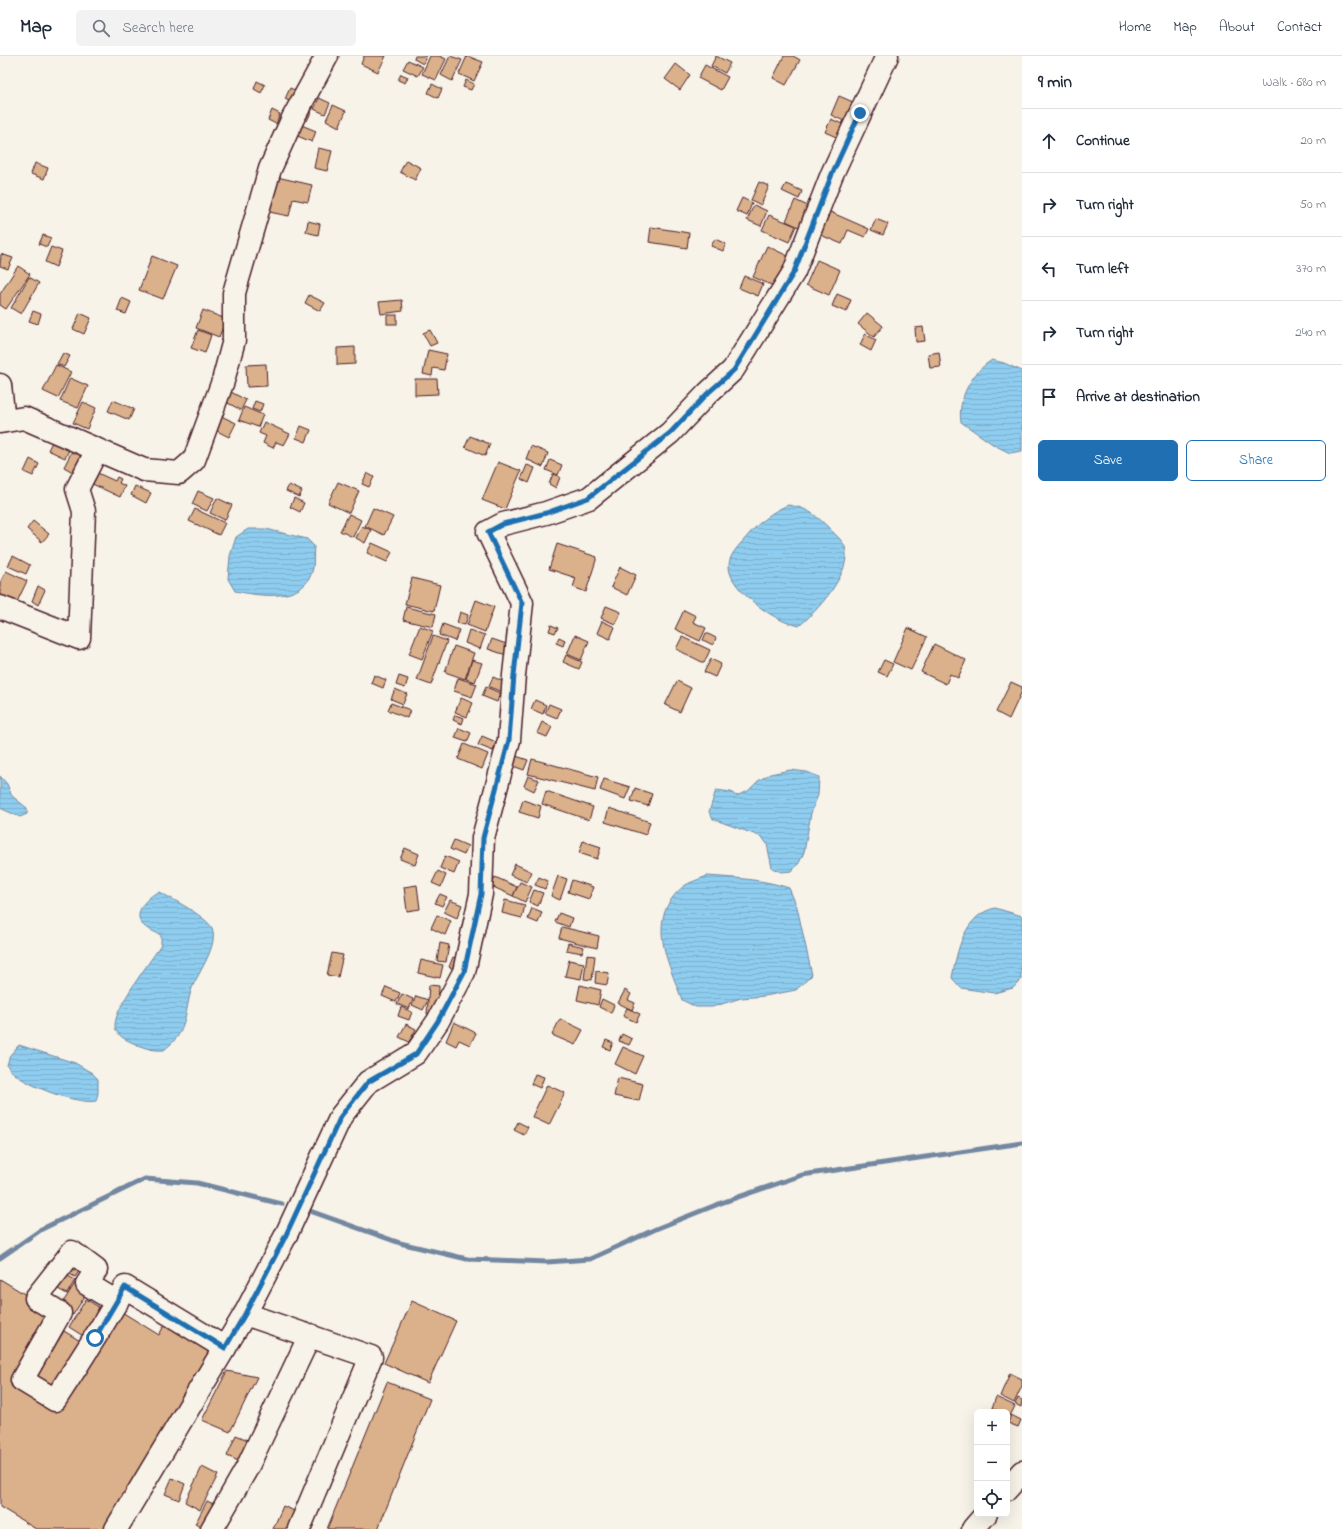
<!DOCTYPE html>
<meta charset="utf-8">
<style>
:root{--surface:#fff;--page:#f2f2f3;--text:#1f2937;--muted:#747a83;--line:#e0e1e3;--accent:#1f6fb2}
body{margin:0;font-family:"Indie Flower",sans-serif;background:var(--page);color:var(--text)}
.controls{position:absolute;right:12px;bottom:12px;display:grid;overflow:hidden;border-radius:6px;box-shadow:0 4px 16px #0002}
.controls button{width:36px;height:36px;display:grid;place-items:center;padding:0;border:0;border-bottom:1px solid var(--line);background:var(--surface);color:var(--text);font:20px sans-serif}
.stop{position:absolute;width:12px;height:12px;margin:-9px;border:3px solid #1f6fb2;border-radius:50%;background:#fff}
.stop.end{background:#1f6fb2;border-color:#fff;box-shadow:0 1px 4px #0008}
.list{margin:0;padding:0;list-style:none}
h2{display:flex;justify-content:space-between;align-items:center;height:52px;margin:0;padding:0 16px;font-size:17px}
h2 small{font-size:13px;font-weight:400;color:var(--muted)}
.list li{display:grid;grid-template-columns:26px 1fr auto;gap:12px;align-items:center;box-sizing:border-box;height:64px;padding:0 16px;border-top:1px solid var(--line)}
.list b{display:block;font-size:15px;white-space:nowrap}
.list em{font-size:13px;font-style:normal;color:var(--muted)}
.actions{display:flex;gap:8px;padding:12px 16px}
.actions a{flex:1;padding:9px 0;border:1px solid var(--accent);border-radius:6px;text-align:center;font-size:14px;color:var(--accent)}
.actions .main{background:var(--accent);color:#fff}
.icon{flex:none;width:22px;height:22px;fill:none;stroke:currentColor;stroke-width:2;stroke-linecap:round;stroke-linejoin:round}
.map{position:relative;flex:none;width:1022px;height:1473px;overflow:hidden}
header{display:flex;align-items:center;gap:24px;box-sizing:border-box;height:56px;padding:0 20px;background:var(--surface);border-bottom:1px solid var(--line)}
header strong{font-size:19px}
nav{display:flex;gap:22px;margin-inline-start:auto;font-size:14px}
.search{width:280px;height:36px;background:var(--page);display:flex;align-items:center;gap:10px;box-sizing:border-box;padding:0 14px;border-radius:6px;color:var(--muted);font-size:15px}
main{display:flex}
aside{flex:1;background:var(--surface)}
.map>svg:first-child{display:block}
.water{fill:url(#water-rules);stroke:#7387a1}
.lines{fill:none;stroke-linecap:round;stroke-linejoin:round}
.stream{stroke:#7387a1;stroke-width:5}
.building{fill:#dab18a;stroke:#4a1f2b}
.minor-casing{stroke:#4a1f2b;stroke-width:25}
.minor{stroke:#f7f3e8;stroke-width:22}
.route{stroke:#1f6fb2;stroke-width:5}
</style>
<header>
<strong>Map</strong>
<div class="search"><svg class="icon" aria-label="search" viewBox="0 0 24 24"><circle cx="10" cy="10" r="6"/><path d="M15 15l6 6"/></svg>Search here</div>
<nav><a>Home</a><a>Map</a><a>About</a><a>Contact</a></nav>
</header>
<main>
<div class="map">
<svg width="1022" height="1473" viewBox="0 0 1022 1473">
<defs>
<pattern id="water-rules" width="6" height="5" patternUnits="userSpaceOnUse"><rect width="6" height="5" fill="#8ecdef"/><path d="M0 2.5h6" fill="none" stroke="#7cb0cd"/></pattern>
</defs>
<rect width="100%" height="100%" fill="#f7f3e8"/>
<filter id="ink" filterUnits="userSpaceOnUse"><feTurbulence type="fractalNoise" baseFrequency=".025" numOctaves="2"/><feDisplacementMap in="SourceGraphic" scale="8" xChannelSelector="R" yChannelSelector="G"/><feConvolveMatrix kernelMatrix="1 2 1 2 8 2 1 2 1" color-interpolation-filters="sRGB"/></filter>
<g filter="url(#ink)">
<g class="water">
<path d="M992 304 1004 307 1022 315V395L1010 397 994 389 961 366C957 343 972 316 992 304Z"/>
<path d="M788 449C807 452 813 457 827 470 832 476 843 484 845 491 853 516 817 555 799 570 793 568 786 567 781 564 764 556 730 532 729 511 728 498 742 487 749 478 761 465 771 456 788 449Z"/>
<path d="M248 473H266L307 483 314 490C313 498 314 505 313 512 306 548 260 540 235 535L228 523 230 500 236 481Z"/>
<polygon points="790,714 807,716 819,721 818,739 811,757 804,796 799,807 792,815 781,816 772,812 767,788 762,781 713,763 709,756 716,734 731,736 736,740 748,735 758,725 770,718"/>
<polygon points="0,720 7,728 12,740 27,752 27,758 20,761 0,752"/>
<path d="M707 820C734 822 762 823 789 832L797 851 812 919 796 934 765 940 741 942 712 951H696L682 944C668 905 644 862 684 830 690 826 700 823 707 820Z"/>
<path d="M159 836C171 842 207 861 212 872 219 889 198 917 192 932 187 946 187 962 180 976 177 983 170 989 164 994 151 995 142 991 131 986 124 983 115 978 115 969 115 951 150 906 161 889V879C155 876 146 873 142 868 132 856 149 839 159 836Z"/>
<path d="M995 852 1022 860 1021 924 1013 932 994 937 961 932 952 922C957 895 964 859 995 852Z"/>
<path d="M19 989 75 1007 92 1017 98 1023V1037L96 1045C77 1049 15 1027 7 1009L10 999Z"/>
</g>
<g class="lines">
<g class="stream">
<polyline points="310,1155 400,1187 467,1203 547,1206 590,1203 658,1172 721,1147 802,1119 1022,1087"/>
<polyline points="0,1202 42,1173 145,1123 197,1127 282,1148"/>
</g>
</g>
<g class="building">
<polygon points="364,0 386,0 378,16 361,8"/>
<polygon points="415,0 426,0 423,8 414,3"/>
<polygon points="430,0 439,0 446,3 436,24 422,18"/>
<polygon points="450,0 462,4 452,25 441,19"/>
<polygon points="467,0 483,6 474,25 459,18"/>
<polygon points="716,0 730,7 725,17 711,10"/>
<polygon points="784,0 793,0 800,4 786,29 773,22"/>
<polygon points="408,4 423,11 418,20 403,13"/>
<polygon points="676,8 690,19 680,34 665,23"/>
<polygon points="705,9 728,21 721,34 698,22"/>
<polygon points="401,18 408,21 405,27 398,24"/>
<polygon points="466,24 474,28 471,34 463,31"/>
<polygon points="257,25 265,29 261,37 254,33"/>
<polygon points="432,28 442,33 438,42 428,37"/>
<polygon points="290,32 301,37 295,48 285,43"/>
<polygon points="839,40 853,46 844,65 831,59"/>
<polygon points="319,42 330,47 325,58 314,53"/>
<polygon points="305,46 314,50 307,65 298,60"/>
<polygon points="333,49 346,55 339,71 326,64"/>
<polygon points="272,54 280,58 276,68 268,64"/>
<polygon points="831,63 849,71 843,84 825,76"/>
<polygon points="299,68 316,75 312,86 295,79"/>
<polygon points="318,92 332,95 327,115 314,112"/>
<polygon points="406,104 421,112 415,124 400,116"/>
<polygon points="35,107 48,112 44,123 31,118"/>
<polygon points="277,121 312,129 308,146 293,143 289,160 269,156"/>
<polygon points="759,126 769,130 761,149 751,144"/>
<polygon points="786,128 802,135 799,143 782,135"/>
<polygon points="742,142 752,147 747,160 736,155"/>
<polygon points="795,144 812,152 803,173 786,165"/>
<polygon points="754,149 767,155 761,170 747,164"/>
<polygon points="828,155 869,173 865,181 848,174 842,188 818,178"/>
<polygon points="769,159 796,170 789,186 762,174"/>
<polygon points="876,163 888,168 883,179 871,174"/>
<polygon points="308,165 320,168 318,179 306,176"/>
<polygon points="651,171 689,177 687,192 649,186"/>
<polygon points="43,179 51,182 47,191 39,188"/>
<polygon points="715,183 726,188 723,195 711,190"/>
<polygon points="767,190 790,201 776,231 753,221"/>
<polygon points="51,191 62,195 56,211 45,206"/>
<polygon points="1,198 13,202 8,213 0,210"/>
<polygon points="152,200 177,210 163,243 139,234"/>
<polygon points="817,204 840,214 829,239 806,229"/>
<polygon points="18,210 30,218 6,253 0,249 0,238"/>
<polygon points="744,220 763,228 758,240 739,232"/>
<polygon points="29,221 39,227 21,258 11,252"/>
<polygon points="837,238 851,244 846,256 832,250"/>
<polygon points="309,239 325,247 320,255 305,247"/>
<polygon points="122,242 131,246 126,258 117,255"/>
<polygon points="402,244 403,255 381,258 379,246"/>
<polygon points="203,254 226,263 219,281 196,272"/>
<polygon points="33,255 41,258 38,268 29,265"/>
<polygon points="80,257 91,262 84,278 73,273"/>
<polygon points="867,257 883,270 874,281 858,268"/>
<rect x="387" y="259" width="10" height="9"/>
<polygon points="923,271 925,285 916,286 915,272"/>
<polygon points="198,274 211,279 205,297 191,292"/>
<polygon points="430,274 437,287 430,290 423,277"/>
<polygon points="865,278 876,284 871,295 860,289"/>
<polygon points="355,291 355,308 337,309 337,292"/>
<polygon points="428,294 447,298 444,314 433,312 432,320 423,318"/>
<polygon points="939,296 941,311 930,312 928,298"/>
<polygon points="63,297 70,300 64,311 57,308"/>
<polygon points="266,308 267,330 247,331 246,309"/>
<polygon points="56,309 71,316 58,342 43,335"/>
<polygon points="70,322 88,330 78,352 60,345"/>
<polygon points="415,323 437,323 438,338 415,339"/>
<polygon points="231,336 246,344 241,354 226,346"/>
<polygon points="113,344 134,353 129,364 108,355"/>
<polygon points="255,345 263,348 260,356 252,353"/>
<polygon points="83,346 96,352 87,373 73,367"/>
<polygon points="244,351 263,359 258,371 239,364"/>
<polygon points="221,360 236,367 229,381 215,374"/>
<polygon points="264,366 290,378 284,389 276,386 273,392 263,387 266,380 259,377"/>
<polygon points="301,370 311,374 306,386 296,382"/>
<polygon points="55,380 72,388 65,402 48,394"/>
<polygon points="470,380 490,388 485,400 465,391"/>
<polygon points="75,389 89,396 78,419 64,411"/>
<polygon points="531,390 548,397 543,411 526,403"/>
<polygon points="30,403 39,408 33,420 24,416"/>
<polygon points="550,404 562,409 558,419 546,414"/>
<polygon points="498,406 521,415 505,453 482,444"/>
<polygon points="527,409 535,412 529,427 521,423"/>
<polygon points="91,414 115,425 117,421 121,423 119,427 125,430 120,441 86,425"/>
<polygon points="367,417 374,421 369,431 362,428"/>
<polygon points="553,418 560,421 556,432 549,428"/>
<polygon points="338,426 359,435 349,457 328,447"/>
<polygon points="289,429 302,435 299,441 286,435"/>
<polygon points="135,430 151,437 146,447 131,439"/>
<polygon points="198,435 214,442 207,455 192,448"/>
<polygon points="217,442 232,449 225,464 210,457"/>
<polygon points="294,442 304,447 300,456 290,451"/>
<polygon points="373,452 393,461 384,479 365,470"/>
<polygon points="195,453 225,467 219,479 189,465"/>
<polygon points="349,458 361,464 353,481 340,475"/>
<polygon points="33,465 49,478 42,486 27,473"/>
<polygon points="362,470 371,474 365,487 356,482"/>
<polygon points="372,487 392,496 387,506 367,497"/>
<polygon points="557,488 597,501 586,536 573,531 576,522 549,513"/>
<polygon points="13,500 30,509 26,518 8,510"/>
<polygon points="620,511 636,519 627,539 611,531"/>
<polygon points="6,515 27,525 15,550 0,543 0,527"/>
<polygon points="412,522 440,529 434,555 405,548"/>
<polygon points="38,530 45,534 38,549 32,545"/>
<polygon points="476,544 494,551 485,576 467,569"/>
<polygon points="606,550 621,556 615,568 601,562"/>
<polygon points="406,551 436,558 433,571 403,564"/>
<polygon points="684,554 696,560 693,566 706,572 700,585 675,573"/>
<polygon points="460,556 468,559 465,569 457,567"/>
<polygon points="602,565 615,571 610,583 597,577"/>
<polygon points="443,568 459,574 455,585 439,579"/>
<polygon points="551,569 558,572 555,577 549,575"/>
<polygon points="420,570 433,575 422,603 409,598"/>
<polygon points="908,572 927,581 911,614 893,606"/>
<polygon points="469,574 485,579 480,593 465,587"/>
<polygon points="706,577 716,582 713,589 703,584"/>
<polygon points="575,579 589,585 581,604 567,598"/>
<polygon points="433,580 447,585 431,629 417,624"/>
<polygon points="559,581 565,584 563,590 556,587"/>
<polygon points="682,581 710,594 704,607 676,593"/>
<polygon points="492,583 512,590 509,600 488,593"/>
<polygon points="934,588 966,604 958,622 950,618 946,628 921,616"/>
<polygon points="454,590 474,597 465,623 445,616"/>
<polygon points="566,599 582,606 579,613 563,606"/>
<polygon points="711,603 721,608 715,621 704,616"/>
<polygon points="472,604 482,607 475,626 466,623"/>
<polygon points="884,604 893,608 887,620 878,616"/>
<polygon points="374,619 386,624 383,632 371,627"/>
<polygon points="399,620 408,623 405,632 396,629"/>
<polygon points="493,621 509,628 506,637 489,631"/>
<polygon points="458,622 477,628 472,641 454,635"/>
<polygon points="677,625 691,632 680,656 665,649"/>
<polygon points="1011,626 1022,631 1022,635 1009,663 996,656"/>
<polygon points="486,631 500,637 497,646 482,640"/>
<polygon points="395,633 407,638 403,648 391,643"/>
<polygon points="461,642 473,647 467,661 455,656"/>
<polygon points="535,644 546,649 543,658 531,653"/>
<polygon points="391,647 410,654 407,662 388,654"/>
<polygon points="549,648 561,653 557,662 545,657"/>
<polygon points="455,659 464,662 462,668 453,664"/>
<polygon points="542,666 552,671 547,681 537,677"/>
<polygon points="459,672 471,677 467,686 455,682"/>
<polygon points="482,680 496,686 493,695 478,689"/>
<polygon points="464,688 488,698 482,713 458,703"/>
<polygon points="516,700 528,704 524,714 513,710"/>
<polygon points="532,703 598,721 595,735 528,718"/>
<polygon points="528,720 539,724 534,735 524,730"/>
<polygon points="604,723 630,731 625,743 600,734"/>
<polygon points="635,732 652,738 648,750 631,745"/>
<polygon points="546,735 593,751 589,764 542,748"/>
<polygon points="523,744 541,750 538,762 519,756"/>
<polygon points="609,752 650,766 646,779 605,766"/>
<polygon points="454,784 468,790 464,799 450,793"/>
<polygon points="583,785 601,791 597,803 579,797"/>
<polygon points="405,792 419,798 415,809 400,803"/>
<polygon points="445,800 459,806 454,818 440,812"/>
<polygon points="515,808 532,816 527,826 510,819"/>
<polygon points="438,815 446,819 441,831 432,827"/>
<polygon points="558,820 567,823 560,844 551,840"/>
<polygon points="495,821 517,831 513,840 491,830"/>
<polygon points="539,821 548,825 545,833 535,829"/>
<polygon points="572,824 593,831 589,843 568,836"/>
<polygon points="520,826 532,831 525,846 513,840"/>
<polygon points="417,829 420,853 407,855 404,831"/>
<polygon points="534,834 543,837 538,850 529,846"/>
<polygon points="440,838 447,841 442,850 435,847"/>
<polygon points="450,844 462,849 457,862 444,856"/>
<polygon points="505,844 525,849 522,862 502,857"/>
<polygon points="532,852 542,856 538,867 528,863"/>
<polygon points="559,857 572,862 569,871 555,866"/>
<polygon points="437,859 451,865 445,879 431,872"/>
<polygon points="562,871 599,880 597,892 559,882"/>
<polygon points="440,887 449,889 446,906 437,905"/>
<polygon points="568,887 584,891 582,897 566,894"/>
<polygon points="332,897 343,899 338,921 327,919"/>
<polygon points="587,899 595,900 592,924 584,923"/>
<polygon points="453,901 462,905 458,915 449,911"/>
<polygon points="421,904 443,909 440,922 418,917"/>
<polygon points="569,904 584,907 581,923 565,920"/>
<polygon points="596,915 609,917 607,929 595,927"/>
<polygon points="429,929 439,930 438,958 427,958"/>
<polygon points="580,929 601,934 598,949 577,944"/>
<polygon points="386,931 400,937 396,946 382,940"/>
<polygon points="625,934 631,938 628,944 635,947 632,954 618,947"/>
<polygon points="402,938 413,943 409,953 397,948"/>
<polygon points="416,940 428,944 423,954 412,949"/>
<polygon points="602,943 614,949 611,957 599,951"/>
<polygon points="401,951 412,956 409,964 398,960"/>
<polygon points="627,952 640,958 636,966 623,960"/>
<polygon points="560,963 583,974 575,989 552,979"/>
<polygon points="454,966 476,977 470,989 459,984 456,990 446,985"/>
<polygon points="406,968 416,973 409,986 399,981"/>
<polygon points="622,978 632,983 629,989 619,985"/>
<polygon points="606,984 613,987 610,994 603,991"/>
<polygon points="623,991 643,1000 635,1018 615,1008"/>
<polygon points="535,1018 544,1021 540,1032 531,1028"/>
<polygon points="618,1022 643,1028 639,1045 614,1040"/>
<polygon points="547,1029 565,1037 549,1069 532,1061"/>
<polygon points="518,1066 528,1071 524,1079 514,1074"/>
<polygon points="73,1205 82,1211 75,1221 66,1216"/>
<polygon points="63,1217 75,1224 67,1238 58,1233 62,1226"/>
<polygon points="0,1223 54,1256 14,1322 58,1348 117,1253 159,1279 165,1268 215,1298 108,1473 36,1473 0,1451"/>
<polygon points="77,1224 90,1232 73,1259 60,1251"/>
<polygon points="86,1243 108,1257 91,1285 69,1271"/>
<polygon points="412,1245 456,1265 428,1327 384,1307"/>
<polygon points="64,1275 85,1288 52,1340 32,1328"/>
<polygon points="227,1315 257,1321 230,1376 202,1364"/>
<polygon points="1010,1317 1022,1323 1022,1330 1014,1347 1000,1340"/>
<polygon points="387,1326 430,1343 378,1473 327,1473"/>
<polygon points="996,1341 1015,1350 1010,1360 1007,1359 1007,1356 1001,1356 992,1352"/>
<polygon points="1018,1342 1022,1344 1021,1351 1015,1348"/>
<polygon points="1011,1359 1021,1364 1018,1371 1008,1367"/>
<polygon points="236,1379 248,1384 246,1387 253,1391 245,1408 227,1400"/>
<polygon points="202,1411 218,1419 200,1454 185,1446"/>
<polygon points="172,1422 185,1428 179,1444 165,1438"/>
<polygon points="207,1445 220,1451 206,1473 195,1468"/>
<polygon points="283,1450 299,1457 292,1473 273,1473"/>
</g>
<g class="lines">
<defs>
<g id="minor">
<polyline points="0,329 4,365"/>
<polyline points="0,366 24,362 144,414 179,417 194,404 223,325 234,284 234,237 270,113 293,62 327,0"/>
<polyline points="0,551 79,582 84,455 77,433 97,394"/>
<path d="M117 1246 87 1228 96 1214 72 1196 36 1242 60 1257 22 1324 55 1344C79 1307 103 1270 125 1231L225 1292"/>
<polyline points="245,1258 371,1301 299,1473"/>
<polyline points="1007,1433 1022,1416"/>
<polyline points="116,1473 245,1258 285,1181 341,1060 368,1026 416,997 438,965 464,916 481,838 483,782 509,684 514,619 522,547 488,476 503,468 546,457 589,442 670,377 708,337 733,314 794,216 832,118 887,0"/>
<polyline points="212,1473 247,1412 310,1279"/>
<polyline points="973,1473 986,1458"/>
</g>
</defs>
<use href="#minor" class="minor-casing"/>
<use href="#minor" class="minor"/>
</g>
</g>
<g class="lines" filter="url(#ink)">
<polyline class="route" points="95,1282 125,1231 225,1292 245,1258 285,1181 341,1060 368,1026 416,998 438,965 464,916 481,838 483,782 509,684 514,619 522,547 488,476 503,468 546,457 588,442 670,377 708,337 734,314 794,216 832,118 860,57"/>
</g>
</svg>
<div class="controls">
<button>+</button>
<button>−</button>
<button><svg class="icon" aria-label="locate" viewBox="0 0 24 24"><circle cx="12" cy="12" r="6"/><path d="M12 2v4M12 18v4M2 12h4M18 12h4"/></svg></button>
</div>
<div class="stop" style="left:95px;top:1282px"></div>
<div class="stop end" style="left:860px;top:57px"></div>
</div>
<aside>
<h2>9 min<small>Walk · 680 m</small></h2>
<ul class="list">
<li><svg class="icon" aria-label="ahead" viewBox="0 0 24 24"><path d="M12 20V5M6 11l6-6 6 6"/></svg><div><b>Continue</b></div><em>20 m</em></li>
<li><svg class="icon" aria-label="right" viewBox="0 0 24 24"><path d="M7 20v-9h11M14 6l5 5-5 5"/></svg><div><b>Turn right</b></div><em>50 m</em></li>
<li><svg class="icon" aria-label="left" viewBox="0 0 24 24"><path d="M17 20v-9H6M10 6l-5 5 5 5"/></svg><div><b>Turn left</b></div><em>370 m</em></li>
<li><svg class="icon" aria-label="right" viewBox="0 0 24 24"><path d="M7 20v-9h11M14 6l5 5-5 5"/></svg><div><b>Turn right</b></div><em>240 m</em></li>
<li><svg class="icon" aria-label="arrive" viewBox="0 0 24 24"><path d="M6 21V4h12l-3 4 3 4H6"/></svg><div><b>Arrive at destination</b></div></li>
</ul>
<div class="actions"><a class="main">Save</a><a>Share</a></div>
</aside>
</main>
